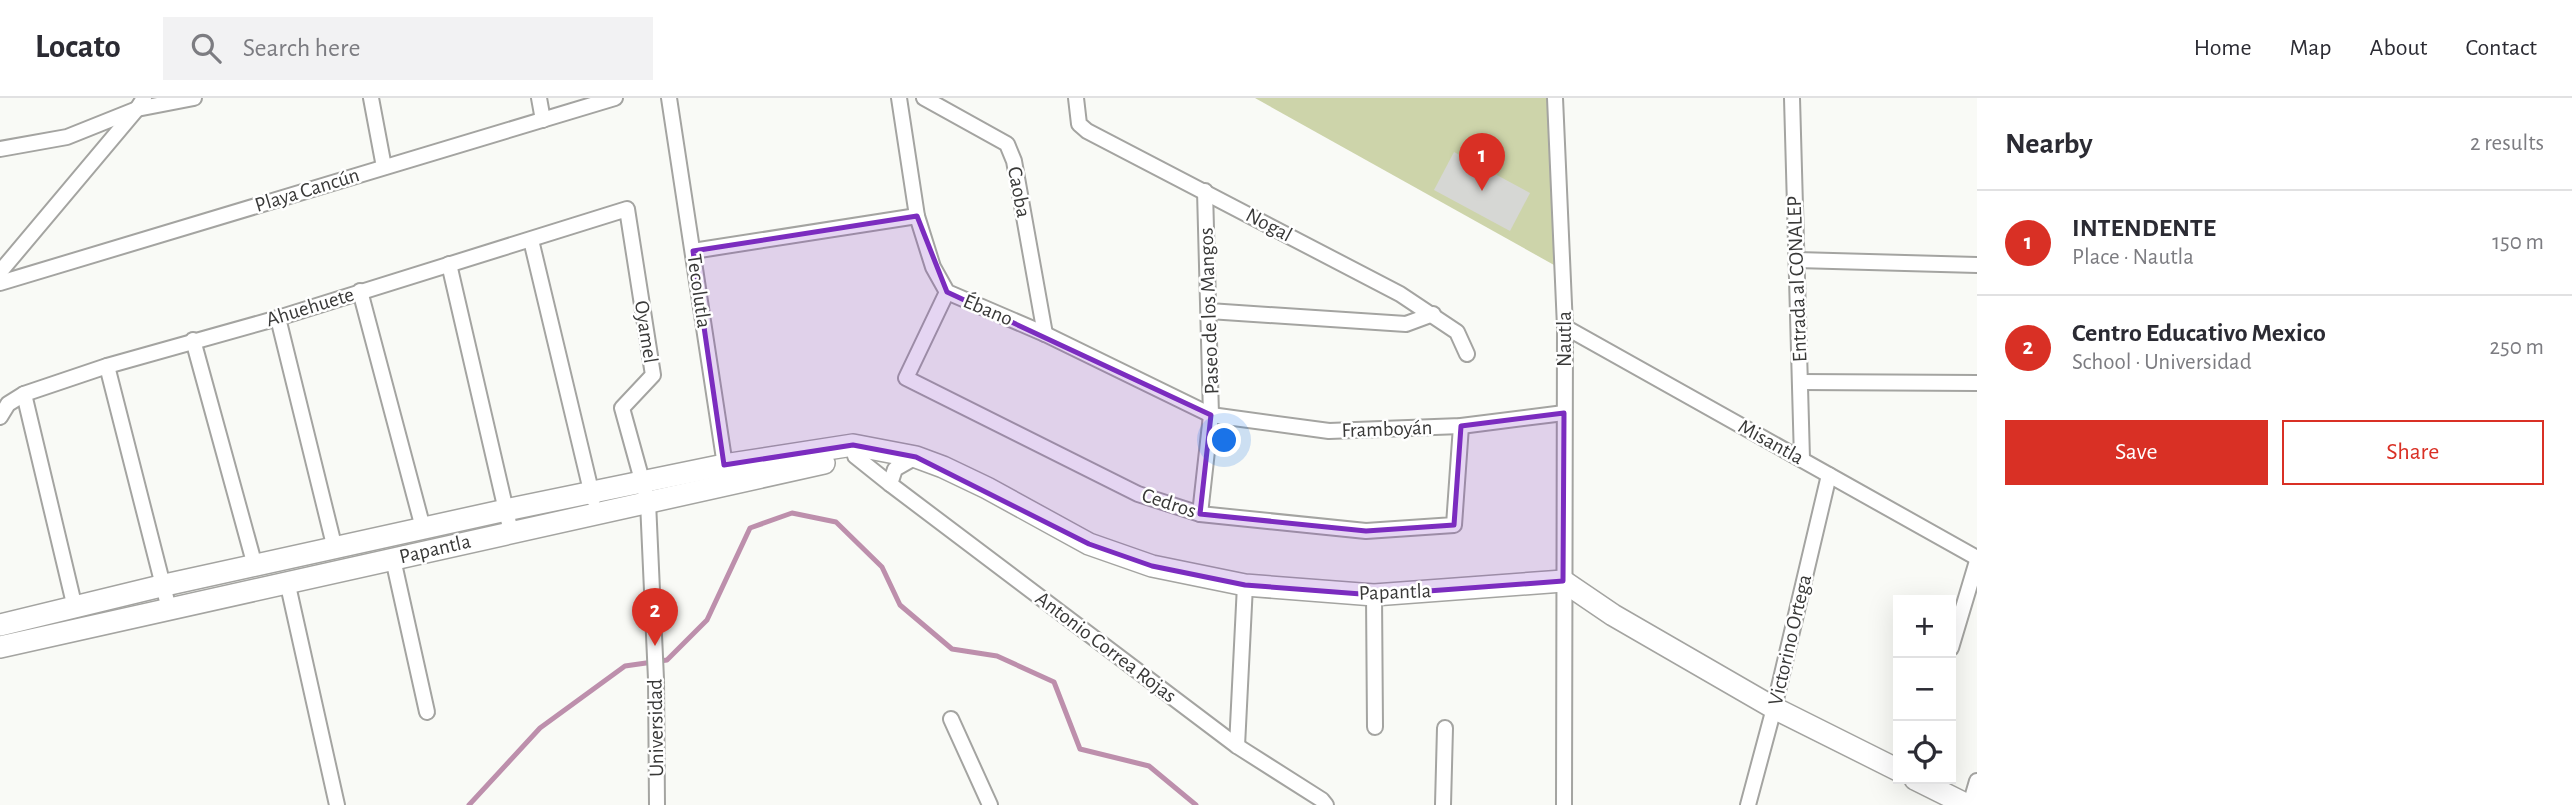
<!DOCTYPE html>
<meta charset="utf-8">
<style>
:root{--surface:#fff;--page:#f2f2f3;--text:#2b2b33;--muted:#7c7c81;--line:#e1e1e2;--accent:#d93025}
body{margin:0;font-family:"Alegreya Sans",sans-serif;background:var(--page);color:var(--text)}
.controls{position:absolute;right:21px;bottom:21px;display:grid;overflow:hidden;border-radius:0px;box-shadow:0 7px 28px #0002}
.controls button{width:63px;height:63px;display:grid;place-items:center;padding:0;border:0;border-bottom:2px solid var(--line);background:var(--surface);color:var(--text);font:35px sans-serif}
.you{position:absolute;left:1225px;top:343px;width:24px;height:24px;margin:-18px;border:5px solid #fff;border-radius:50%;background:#1a73e8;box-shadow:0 0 0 10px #1a73e833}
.badge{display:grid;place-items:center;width:46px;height:46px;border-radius:50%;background:var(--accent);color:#fff;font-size:23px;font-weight:700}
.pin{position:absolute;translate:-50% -58px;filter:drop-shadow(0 2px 4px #0008)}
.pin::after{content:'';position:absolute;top:37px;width:24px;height:21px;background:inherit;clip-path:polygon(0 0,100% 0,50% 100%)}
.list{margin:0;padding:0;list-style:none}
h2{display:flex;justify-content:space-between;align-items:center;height:91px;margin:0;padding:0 28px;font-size:30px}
h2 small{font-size:23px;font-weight:400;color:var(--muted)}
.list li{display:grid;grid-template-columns:46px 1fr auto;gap:21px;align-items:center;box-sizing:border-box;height:105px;padding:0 28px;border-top:2px solid var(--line)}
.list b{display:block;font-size:26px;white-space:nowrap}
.list p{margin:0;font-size:23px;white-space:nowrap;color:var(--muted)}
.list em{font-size:23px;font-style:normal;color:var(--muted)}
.actions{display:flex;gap:14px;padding:21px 28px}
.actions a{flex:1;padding:16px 0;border:2px solid var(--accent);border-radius:0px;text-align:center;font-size:24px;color:var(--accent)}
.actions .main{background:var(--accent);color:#fff}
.icon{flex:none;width:38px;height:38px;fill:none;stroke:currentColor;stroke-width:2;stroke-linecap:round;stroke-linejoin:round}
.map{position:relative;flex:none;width:1977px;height:707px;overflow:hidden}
header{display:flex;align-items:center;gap:42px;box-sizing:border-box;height:98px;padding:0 35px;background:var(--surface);border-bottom:2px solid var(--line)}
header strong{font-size:33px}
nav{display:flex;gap:38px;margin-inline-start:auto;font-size:24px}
.search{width:490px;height:63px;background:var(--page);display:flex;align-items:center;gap:18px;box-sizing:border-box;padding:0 24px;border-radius:0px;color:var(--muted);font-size:26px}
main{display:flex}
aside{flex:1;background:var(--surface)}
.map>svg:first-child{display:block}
.green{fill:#cdd4aa}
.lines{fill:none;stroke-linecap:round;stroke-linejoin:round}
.stream{stroke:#bd8fac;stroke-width:5}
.building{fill:#d6d7d4}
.street-casing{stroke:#a4a4a1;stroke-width:18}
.secondary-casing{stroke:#a4a4a1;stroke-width:24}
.street{stroke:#fff;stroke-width:14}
.secondary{stroke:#fff;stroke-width:21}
.marked{fill:#7b2cbf;fill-opacity:0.2;stroke:#7b2cbf;stroke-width:5;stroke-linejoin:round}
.labels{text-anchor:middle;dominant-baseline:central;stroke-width:5;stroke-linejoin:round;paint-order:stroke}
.street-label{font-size:21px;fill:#393938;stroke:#fff}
</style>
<header>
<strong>Locato</strong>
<div class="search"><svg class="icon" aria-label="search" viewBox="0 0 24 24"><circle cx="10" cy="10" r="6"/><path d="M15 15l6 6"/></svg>Search here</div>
<nav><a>Home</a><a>Map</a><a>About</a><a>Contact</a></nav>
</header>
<main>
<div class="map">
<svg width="1977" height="707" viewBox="0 0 1977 707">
<rect width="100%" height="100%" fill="#f9faf6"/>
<polygon class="green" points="1255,0 1553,0 1554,167"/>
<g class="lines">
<polyline class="stream" points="469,707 540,630 625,568 667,562 707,522 750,430 792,415 836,424 882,469 900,507 952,551 997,558 1054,584 1080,651 1149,668 1196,707"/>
</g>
<polygon class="building" points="1454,54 1530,95 1510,133 1434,92"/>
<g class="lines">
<defs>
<g id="street">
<polyline points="371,0 384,69"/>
<polyline points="539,0 543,22"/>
<polyline points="669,0 726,374"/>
<polyline points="899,0 917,118 933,169 947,194 1045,236 1211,317 1329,333 1461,328 1564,315"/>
<polyline points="924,0 1007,46 1014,63 1045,236"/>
<polyline points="1076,0 1079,26 1087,33 1400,196 1457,234 1467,256"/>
<polyline points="1555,0 1565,229 1564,707"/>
<polyline points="1792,0 1802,361"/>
<polyline points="0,51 67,39 137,11 194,0"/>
<polyline points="531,142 593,401"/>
<polyline points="693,153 917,118"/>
<polyline points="1797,162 1977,167"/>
<polyline points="449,166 511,434"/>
<polyline points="0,174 137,11 144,0"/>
<polyline points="0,185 615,0"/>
<polyline points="360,193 423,430"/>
<polyline points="947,194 906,280 1138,396 1200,416 1366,433 1454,427 1461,328"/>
<polyline points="1209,213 1406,226 1433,216"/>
<polyline points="278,220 335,451"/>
<polyline points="1565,229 1977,460"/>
<polyline points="193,242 255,468"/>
<polyline points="107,268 169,511"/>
<polyline points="1800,284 1977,285"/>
<polyline points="24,296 75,510"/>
<polyline points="0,319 8,306 24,296 107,268 278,220 627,111 653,277 622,310 648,404 656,581 657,707"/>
<polyline points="853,347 855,358 890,386 1237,648 1322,702 1326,707"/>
<polyline points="890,386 895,371 916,359"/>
<polyline points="1200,416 1211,317 1205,93"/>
<polyline points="393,461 427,614"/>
<polyline points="287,483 337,707"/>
<polyline points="1374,497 1375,629"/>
<polyline points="1951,550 1977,463"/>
<polyline points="951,621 990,707"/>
<polyline points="1237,648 1245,487"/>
<polyline points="1443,707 1445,630"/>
<polyline points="1748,707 1774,610 1829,377"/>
<polyline points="1970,707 1977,683"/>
</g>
<g id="secondary">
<polyline points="0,527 165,487 506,412 724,367 853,347 916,359 943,369 987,390 1089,446 1152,468 1245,487 1374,497 1563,483 1613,517 1774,610 1898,672"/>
<polyline points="0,549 824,365"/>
<polyline points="1915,681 1967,707"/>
</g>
</defs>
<use href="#street" class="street-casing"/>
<use href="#secondary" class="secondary-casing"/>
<use href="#street" class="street"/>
<use href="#secondary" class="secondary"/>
</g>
<path class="marked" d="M917 118 947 194 1211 317 1200 416 1366 433 1454 427 1461 328 1564 315 1563 483 1374 497 1245 487 1152 468 1089 446 916 359 853 347 724 367 693 153Z"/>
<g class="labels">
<g class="street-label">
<text transform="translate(307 92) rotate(-17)">Playa Cancún</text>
<text transform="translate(1019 94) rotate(79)">Caoba</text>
<text transform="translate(1269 127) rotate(28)">Nogal</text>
<text transform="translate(1797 181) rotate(-92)">Entrada al CONALEP</text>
<text transform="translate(699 193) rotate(82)">Tecolutla</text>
<text transform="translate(310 209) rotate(-17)">Ahuehuete</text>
<text transform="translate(988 212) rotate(23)">Ébano</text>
<text transform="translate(1209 213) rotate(-92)">Paseo de los Mangos</text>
<text transform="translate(646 234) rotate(81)">Oyamel</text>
<text transform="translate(1564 241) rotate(-90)">Nautla</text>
<text transform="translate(1387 331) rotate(-2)">Framboyán</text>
<text transform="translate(1771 344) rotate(29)">Misantla</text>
<text transform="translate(1169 405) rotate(18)">Cedros</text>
<text transform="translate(435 451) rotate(-13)">Papantla</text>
<text transform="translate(1395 494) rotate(-2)">Papantla</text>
<text transform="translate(1790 542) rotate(-77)">Victorino Ortega</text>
<text transform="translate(1106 549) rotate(37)">Antonio Correa Rojas</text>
<text transform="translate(656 630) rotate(-91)">Universidad</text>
</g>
</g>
</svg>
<div class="controls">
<button>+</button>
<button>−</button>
<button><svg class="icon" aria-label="locate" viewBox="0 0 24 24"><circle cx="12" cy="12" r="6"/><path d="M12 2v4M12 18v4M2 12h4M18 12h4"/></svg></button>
</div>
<div class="you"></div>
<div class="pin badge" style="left:1482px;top:93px">1</div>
<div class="pin badge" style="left:655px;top:548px">2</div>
</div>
<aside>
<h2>Nearby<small>2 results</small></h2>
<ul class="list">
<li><span class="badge">1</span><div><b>INTENDENTE</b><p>Place · Nautla</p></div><em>150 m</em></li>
<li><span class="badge">2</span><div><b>Centro Educativo Mexico</b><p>School · Universidad</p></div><em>250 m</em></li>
</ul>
<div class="actions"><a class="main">Save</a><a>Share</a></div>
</aside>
</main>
